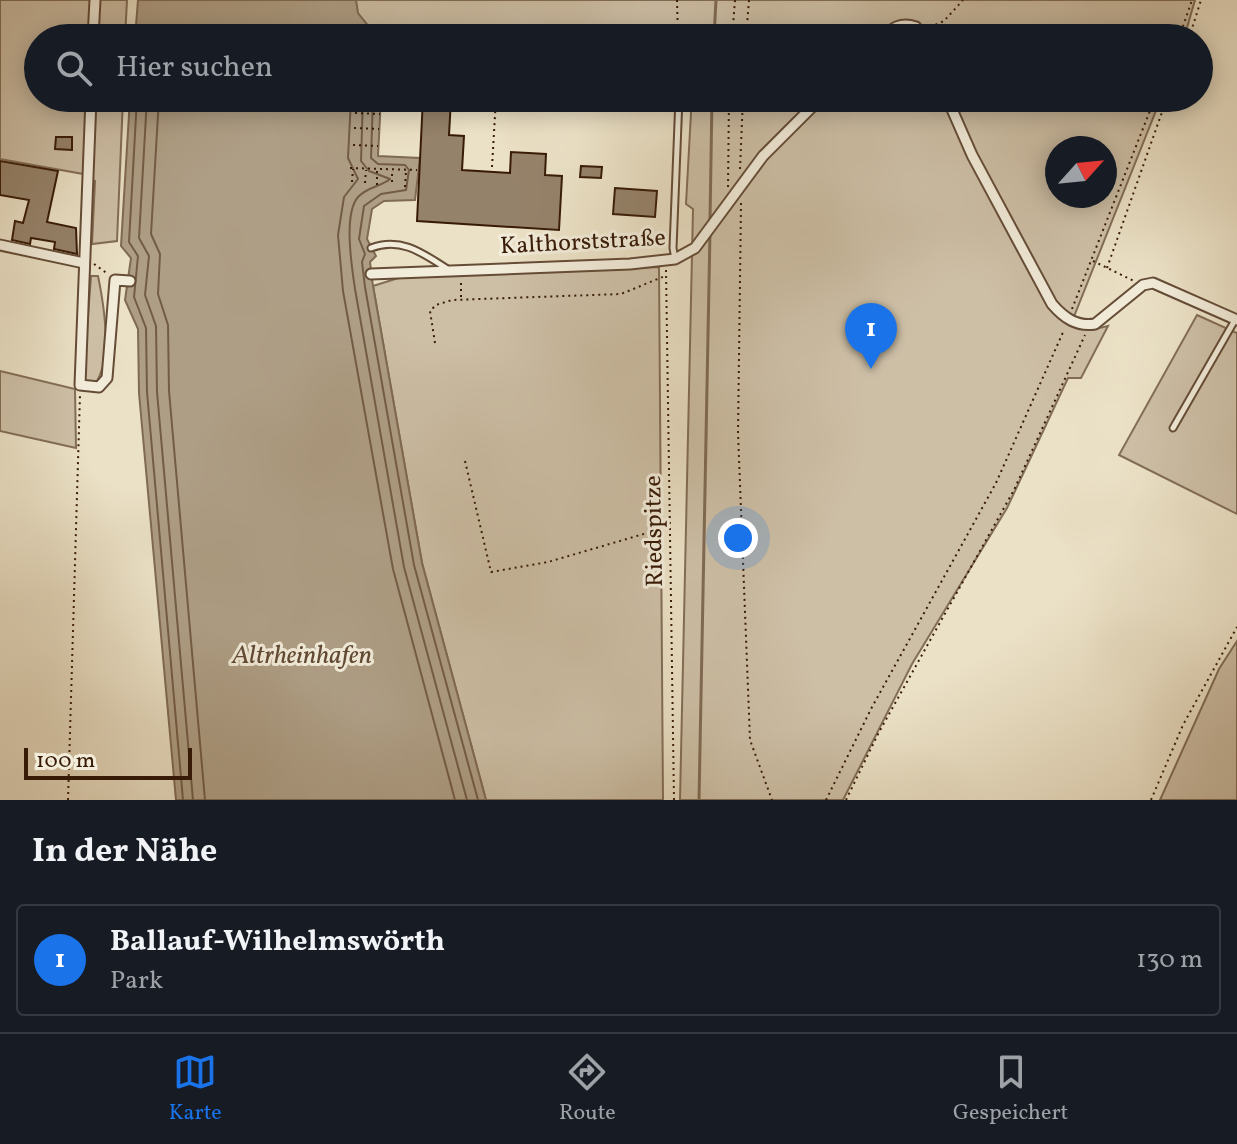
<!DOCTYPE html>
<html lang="de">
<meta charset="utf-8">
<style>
:root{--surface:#171b24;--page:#242831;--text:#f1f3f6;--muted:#9ea1a6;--line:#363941;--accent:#1a73e8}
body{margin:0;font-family:Vollkorn,serif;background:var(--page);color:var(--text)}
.compass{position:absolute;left:1045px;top:136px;width:72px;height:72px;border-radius:50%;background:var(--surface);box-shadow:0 4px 20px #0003;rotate:63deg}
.scale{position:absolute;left:24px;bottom:20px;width:168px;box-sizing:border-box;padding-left:8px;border:4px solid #381b07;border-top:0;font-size:22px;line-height:28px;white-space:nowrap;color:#381b07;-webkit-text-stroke:6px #f2ecda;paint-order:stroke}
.you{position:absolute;left:738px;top:538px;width:28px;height:28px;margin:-20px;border:6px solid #fff;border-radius:50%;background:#1a73e8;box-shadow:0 0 0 12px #1a73e833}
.badge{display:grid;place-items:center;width:52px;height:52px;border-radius:50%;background:var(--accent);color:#fff;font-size:26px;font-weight:700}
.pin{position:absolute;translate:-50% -66px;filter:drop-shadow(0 2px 4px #0008)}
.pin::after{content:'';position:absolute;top:42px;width:28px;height:24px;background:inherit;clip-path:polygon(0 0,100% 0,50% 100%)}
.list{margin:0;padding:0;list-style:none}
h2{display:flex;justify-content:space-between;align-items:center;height:104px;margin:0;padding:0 32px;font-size:34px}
h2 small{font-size:26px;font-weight:400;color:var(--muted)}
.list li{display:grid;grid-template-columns:52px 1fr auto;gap:24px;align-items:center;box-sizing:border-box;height:112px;margin:0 16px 16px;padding:0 16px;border:2px solid var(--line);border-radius:8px}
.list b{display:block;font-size:30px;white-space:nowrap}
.list p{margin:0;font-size:26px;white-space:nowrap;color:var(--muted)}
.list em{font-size:26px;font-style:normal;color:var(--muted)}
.icon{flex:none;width:44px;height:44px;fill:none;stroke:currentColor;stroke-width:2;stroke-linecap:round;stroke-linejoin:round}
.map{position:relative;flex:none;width:1237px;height:800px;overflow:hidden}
.search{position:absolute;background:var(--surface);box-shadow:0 4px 20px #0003;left:24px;right:24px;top:24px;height:88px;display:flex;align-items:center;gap:20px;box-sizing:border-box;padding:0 28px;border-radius:44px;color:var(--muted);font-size:30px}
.sheet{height:232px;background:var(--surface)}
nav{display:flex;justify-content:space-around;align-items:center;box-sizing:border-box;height:112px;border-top:2px solid var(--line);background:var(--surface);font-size:22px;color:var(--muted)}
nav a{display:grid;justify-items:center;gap:4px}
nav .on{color:var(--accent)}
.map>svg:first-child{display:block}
.green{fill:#cdbfa6;stroke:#826d56;stroke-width:2;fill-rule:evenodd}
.water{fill:#ae9e85;stroke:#7f6a53;stroke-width:2}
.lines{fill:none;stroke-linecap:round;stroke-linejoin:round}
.shore{stroke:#735c46;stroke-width:2}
.stream{stroke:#7f6a53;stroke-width:3}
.building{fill:#95826a;stroke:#381b07;stroke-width:2}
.service-casing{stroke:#654c37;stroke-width:9}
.minor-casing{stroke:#654c37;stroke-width:13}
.path{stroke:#381b07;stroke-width:2;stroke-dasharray:2 4;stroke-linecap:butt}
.service{stroke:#f2ecda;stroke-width:5}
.minor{stroke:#f2ecda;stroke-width:9}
.labels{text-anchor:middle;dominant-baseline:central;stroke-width:6;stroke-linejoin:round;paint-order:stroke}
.street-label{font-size:24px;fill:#381b07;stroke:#f2ecda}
.water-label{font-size:26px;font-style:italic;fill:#614933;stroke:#f2ecda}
</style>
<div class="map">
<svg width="1237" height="800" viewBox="0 0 1237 800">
<rect width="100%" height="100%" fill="#ebe1c6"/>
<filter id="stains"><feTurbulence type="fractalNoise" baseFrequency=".0025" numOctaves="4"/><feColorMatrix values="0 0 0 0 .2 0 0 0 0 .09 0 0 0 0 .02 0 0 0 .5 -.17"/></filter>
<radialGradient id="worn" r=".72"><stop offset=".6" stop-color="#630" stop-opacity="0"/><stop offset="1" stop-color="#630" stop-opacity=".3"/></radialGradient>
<g class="green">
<polygon points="0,0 127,0 125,38 38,38 38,98 123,98 117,241 92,244 95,181 83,174 0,159"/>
<polygon points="353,0 1195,0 1184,38 360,38"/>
<path d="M687 98H1161L1071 324 1091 330 1108 326 1081 378H1068L1007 508 912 664 843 800H680L693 209 686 204 691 113ZM1057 148H1105V196H1057Z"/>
<polygon points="659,267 663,800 486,800 422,563 373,286 408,275"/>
<path d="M91 276H98C104 305 113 359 95 384L83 383Z"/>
<polygon points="1197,315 1237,333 1237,514 1119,455"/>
<polygon points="0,371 75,389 76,448 0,431"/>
<polygon points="1237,641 1237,800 1160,800 1219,669"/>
</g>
<g class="water">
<polygon points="138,0 356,0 358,13 378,38 135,38"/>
<polygon points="130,98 381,98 378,156 420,158 415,200 384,201 372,209 367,239 376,256 370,262 373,286 422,563 486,800 176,800 139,393 138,329 125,300 131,258 121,246"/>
</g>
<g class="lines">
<g class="shore">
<polyline points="137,98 129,242 138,256 134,297 146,328 147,392 183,800"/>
<polyline points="147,98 139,238 149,256 145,295 156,326 157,392 193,800"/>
<polyline points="159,98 151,234 160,254 158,294 168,325 169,391 205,800"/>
<polyline points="351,98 348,158 358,179 344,197 338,235 343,291 393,569 455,800"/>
<path d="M363 98 361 161 369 171 390 179C382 186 367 187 358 197 343 214 352 268 355 289L404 567 467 800"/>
<polyline points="373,98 371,158 378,164 405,165 409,170 406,190 381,194 364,206 359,239 365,254 362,262 365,287 414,565 478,800"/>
</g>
<g class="stream">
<polyline points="714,38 716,0"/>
<polyline points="710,220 712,98"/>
<polyline points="699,800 710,232"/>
</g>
</g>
<g class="building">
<polygon points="423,98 451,99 449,135 464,136 462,170 510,173 511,152 546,154 545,175 562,176 559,230 417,221"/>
<polygon points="56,137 72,137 72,150 55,149"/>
<polygon points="0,161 58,171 47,222 76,228 77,254 54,249 55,242 31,238 30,244 12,240 15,221 23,223 29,200 0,195"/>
<polygon points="581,166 602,167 601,178 580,177"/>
<polygon points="615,188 657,191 655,217 613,214"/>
</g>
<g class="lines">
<defs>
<g id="service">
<path d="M371 248C401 236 424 254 449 270"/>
<polyline points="675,259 673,248 679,98"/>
<polyline points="1173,428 1235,320"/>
</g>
<g id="minor">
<polyline points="93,38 95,0"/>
<path d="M882 38C893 27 901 22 916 27L923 38"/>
<polyline points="91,98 80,385 99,387 107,378 115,280 130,281"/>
<path d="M947 98 972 155 1052 304C1064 318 1077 327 1095 324L1143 285 1153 283 1237 320"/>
<polyline points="0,245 84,263"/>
<polyline points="371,274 630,264 675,259 695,248 763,156 821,98"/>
</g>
</defs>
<use href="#service" class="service-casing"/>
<use href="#minor" class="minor-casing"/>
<g class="path">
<polyline points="677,0 678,38"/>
<polyline points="930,27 944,21 963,0"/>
<polyline points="732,38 735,0"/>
<polyline points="746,38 749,0"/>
<polyline points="1179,38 1192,0"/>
<polyline points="1189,38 1201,0"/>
<polyline points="355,113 380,114"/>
<polyline points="354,128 379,129"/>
<polyline points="353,145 378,146"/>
<polyline points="492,167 496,98"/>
<polyline points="350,168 417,170"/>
<polyline points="740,169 743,98"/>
<polyline points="352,182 353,169"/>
<polyline points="392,182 392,170"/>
<polyline points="365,183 366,170"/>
<polyline points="377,185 377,170"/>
<polyline points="405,187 406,171"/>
<polyline points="728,187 729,98"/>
<polyline points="741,203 738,433 750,740 772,800"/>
<polyline points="1093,261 1134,281"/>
<polyline points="94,264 108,274"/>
<polyline points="1107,268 1167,98"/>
<polyline points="666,270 674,800"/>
<polyline points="461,283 461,300"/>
<polyline points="1072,309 1155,98"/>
<polyline points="435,343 430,311 436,305 452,300 621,294 665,276"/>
<polyline points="465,461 491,572 548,562 671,526"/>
<polyline points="68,800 80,394"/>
<polyline points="826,800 871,709 996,483 1064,330"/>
<polyline points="846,800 879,732 1014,490 1085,335"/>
<polyline points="1151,800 1183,725 1237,627"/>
</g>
<use href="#service" class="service"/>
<use href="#minor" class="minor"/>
</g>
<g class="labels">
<g class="street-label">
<text transform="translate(583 243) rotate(-3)">Kalthorststraße</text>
<text transform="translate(655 531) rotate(-91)">Riedspitze</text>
</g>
<g class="water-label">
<text x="302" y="656">Altrheinhafen</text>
</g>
</g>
<rect width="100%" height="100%" filter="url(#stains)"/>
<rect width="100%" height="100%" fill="url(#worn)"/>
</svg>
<svg class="compass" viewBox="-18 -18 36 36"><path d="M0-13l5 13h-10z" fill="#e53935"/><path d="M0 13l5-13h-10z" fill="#9ea1a6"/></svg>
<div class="scale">100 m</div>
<div class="you"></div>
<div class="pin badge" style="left:871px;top:369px">1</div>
<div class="search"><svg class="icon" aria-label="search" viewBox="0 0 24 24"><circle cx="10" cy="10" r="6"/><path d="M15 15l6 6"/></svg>Hier suchen</div>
</div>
<section class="sheet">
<h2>In der Nähe<small></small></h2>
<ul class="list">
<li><span class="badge">1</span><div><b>Ballauf-Wilhelmswörth</b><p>Park</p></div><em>130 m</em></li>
</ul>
</section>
<nav>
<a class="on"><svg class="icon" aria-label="map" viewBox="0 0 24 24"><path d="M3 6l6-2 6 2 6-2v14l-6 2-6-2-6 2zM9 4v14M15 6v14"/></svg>Karte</a>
<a><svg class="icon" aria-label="directions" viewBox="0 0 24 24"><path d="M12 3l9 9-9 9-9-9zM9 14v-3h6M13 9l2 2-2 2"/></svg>Route</a>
<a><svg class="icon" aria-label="saved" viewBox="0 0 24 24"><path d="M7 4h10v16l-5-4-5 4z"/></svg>Gespeichert</a>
</nav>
